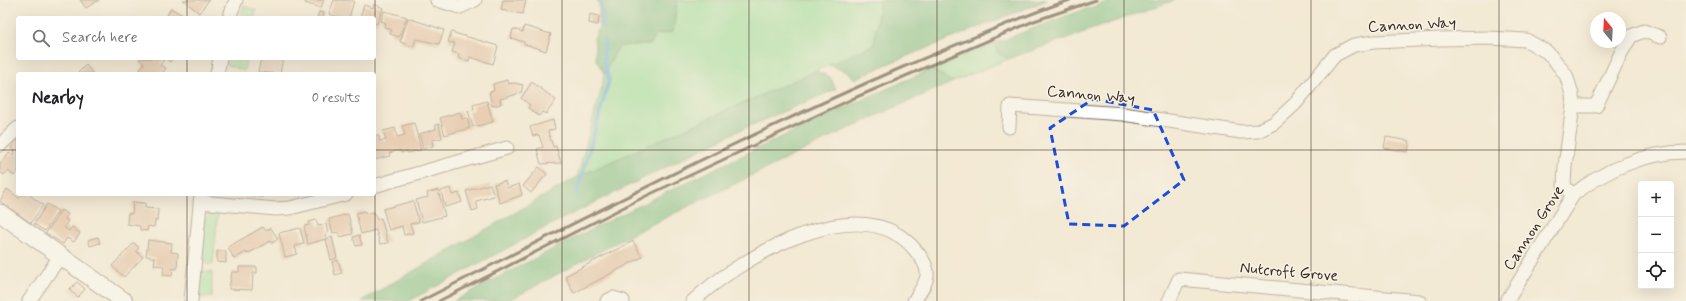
<!DOCTYPE html>
<meta charset="utf-8">
<style>
:root{--surface:#fff;--page:#f6f6f6;--text:#202124;--muted:#757577;--line:#e0e0e0}
body{margin:0;font-family:Mynerve,sans-serif;background:var(--page);color:var(--text)}
.controls{position:absolute;right:12px;bottom:12px;display:grid;overflow:hidden;border-radius:4px;box-shadow:0 4px 16px #0002}
.controls button{width:36px;height:36px;display:grid;place-items:center;padding:0;border:0;border-bottom:1px solid var(--line);background:var(--surface);color:var(--text);font:20px sans-serif}
.compass{position:absolute;left:1590px;top:12px;width:36px;height:36px;border-radius:50%;background:var(--surface);box-shadow:0 4px 16px #0002;rotate:342deg}
.list{margin:0;padding:0;list-style:none}
h2{display:flex;justify-content:space-between;align-items:center;height:52px;margin:0;padding:0 16px;font-size:17px}
h2 small{font-size:13px;font-weight:400;color:var(--muted)}
.icon{flex:none;width:22px;height:22px;fill:none;stroke:currentColor;stroke-width:2;stroke-linecap:round;stroke-linejoin:round}
.map{position:relative;flex:none;width:1686px;height:301px;overflow:hidden}
.search{position:absolute;background:var(--surface);box-shadow:0 4px 16px #0002;left:16px;top:16px;width:360px;height:44px;display:flex;align-items:center;gap:10px;box-sizing:border-box;padding:0 14px;border-radius:4px;color:var(--muted);font-size:15px}
.panel{position:absolute;background:var(--surface);box-shadow:0 4px 16px #0002;left:16px;top:72px;width:360px;height:124px;border-radius:4px}
.map>svg:first-child{display:block}
.green{fill:#94de9a;stroke:#68845c}
.forest{fill:#77bd82;stroke:#597450}
.lines{fill:none;stroke-linecap:round;stroke-linejoin:round}
.stream{stroke:#58a5d1;stroke-width:4}
.building{fill:#dbaf8f}
.minor-casing{stroke:#7b6d5e;stroke-width:15}
.tertiary-casing{stroke:#7b6d5e;stroke-width:19}
.minor{stroke:#fff;stroke-width:13}
.tertiary{stroke:#fff;stroke-width:17}
.rail{stroke:#3b2a1e;stroke-width:3}
.marked{fill:none;stroke:#1d4ed8;stroke-width:3;stroke-dasharray:8 5;stroke-linejoin:round}
.grid{fill:none;stroke:#3b2a1e;stroke-width:1;stroke-opacity:0.55}
.labels{text-anchor:middle;dominant-baseline:central;stroke-width:3;stroke-linejoin:round;paint-order:stroke}
.street-label{font-size:16px;fill:#3b2a1e;stroke:#f7f3e8}
</style>
<div class="map">
<svg width="1686" height="301" viewBox="0 0 1686 301">
<rect width="100%" height="100%" fill="#f7f3e8"/>
<filter id="ink" filterUnits="userSpaceOnUse"><feTurbulence type="fractalNoise" baseFrequency=".025" numOctaves="2"/><feDisplacementMap in="SourceGraphic" scale="8" xChannelSelector="R" yChannelSelector="G"/><feConvolveMatrix kernelMatrix="1 2 1 2 8 2 1 2 1" color-interpolation-filters="sRGB"/></filter>
<filter id="wash" filterUnits="userSpaceOnUse"><feTurbulence type="fractalNoise" baseFrequency=".012" numOctaves="4" result="noise"/><feDisplacementMap in="SourceGraphic" scale="16" xChannelSelector="R" yChannelSelector="G"/><feGaussianBlur stdDeviation="0.9" result="paint"/><feColorMatrix in="noise" values="0 0 0 0 0 0 0 0 0 0 0 0 0 0 0 0 0 1.4 0 .05"/><feComposite in="paint" operator="in"/></filter>
<g filter="url(#wash)">
<rect width="100%" height="100%" fill="#f3e9d4"/>
<g class="green">
<polygon points="677,0 880,0 874,45 577,177 603,83 604,73 619,46 651,44 654,35 673,32"/>
<polygon points="244,6 256,10 254,18 240,18"/>
<polygon points="995,43 997,52 1008,59 953,82 931,69"/>
<polygon points="226,58 247,58 244,71 225,64"/>
<path d="M218 212 213 265 201 263 204 223C207 216 210 213 218 212Z"/>
<polygon points="200,271 212,272 212,297 197,297"/>
</g>
<g class="forest">
<polygon points="597,0 677,0 673,32 654,35 651,44 619,46 604,73 596,60 594,38 599,28 599,6"/>
<polygon points="880,0 1047,0 885,65 855,79 847,72 829,65 874,45"/>
<polygon points="1113,0 1175,0 1008,59 997,52 995,43 1066,16"/>
<path d="M931 69 953 82 864 121 632 234 508 301H454C610 217 769 141 931 69Z"/>
<polygon points="816,71 830,77 836,89 736,132 556,222 409,301 361,301 577,177"/>
</g>
<g class="lines">
<g class="stream">
<polyline points="600,0 603,26"/>
<polyline points="577,193 609,80 604,62 604,40"/>
</g>
</g>
<g id="blocks">
<g class="building">
<polygon points="80,0 99,0 86,8"/>
<polygon points="183,0 209,0 199,13"/>
<polygon points="306,0 324,0 321,8 305,3"/>
<polygon points="334,0 354,1 349,18 341,18 329,14"/>
<polygon points="503,0 526,0 523,14 501,10"/>
<polygon points="374,4 383,8 377,24 374,23 374,18 360,18 364,5 373,8"/>
<polygon points="171,8 177,12 189,18 166,18"/>
<polygon points="384,11 407,17 399,37 390,34 392,30 384,27 386,23 381,21"/>
<polygon points="319,12 324,13 323,18 317,18"/>
<polygon points="590,14 599,16 598,25 589,23"/>
<polygon points="408,18 444,30 439,44 416,39 413,47 400,42"/>
<polygon points="524,26 551,34 546,51 524,44 524,42 511,38 513,29 523,32"/>
<polygon points="451,32 498,46 493,64 470,57 469,61 458,58 459,54 452,52 455,43 448,42"/>
<polygon points="140,58 173,58 170,62 165,58 160,65 166,68 162,74 138,74 144,63 139,60"/>
<polygon points="261,58 283,58 280,74 258,72"/>
<polygon points="86,65 92,72 92,74 79,74 78,73"/>
<polygon points="507,80 508,84 514,83 523,85 521,93 500,99 501,104 492,106 489,92 494,91 493,84"/>
<polygon points="532,82 556,100 546,114 542,112 539,116 528,108 530,105 521,98"/>
<polygon points="487,101 493,122 473,127 468,111 474,110 473,105"/>
<polygon points="460,112 462,119 467,118 470,128 445,135 440,118"/>
<polygon points="553,120 555,129 548,131 553,147 556,146 561,163 541,164 537,149 543,147 539,135 533,136 530,127"/>
<polygon points="414,123 421,150 408,153 407,151 401,153 400,150 389,153 390,156 374,160 374,136 378,135 380,141 386,140 383,131 395,128 397,137 405,135 402,126"/>
<polygon points="439,124 442,138 432,140 433,146 423,149 419,134 436,129 435,125"/>
<polygon points="1386,137 1410,141 1408,152 1384,148"/>
<polygon points="18,139 18,171 14,176 8,171 4,175 0,172 0,163 9,153 12,155 15,151 11,148"/>
<polygon points="539,167 547,174 531,193 523,186"/>
<polygon points="505,181 507,188 519,184 522,195 500,203 494,184"/>
<polygon points="490,184 494,196 476,201 478,209 472,211 466,191"/>
<polygon points="450,188 452,195 459,193 462,202 445,207 441,191"/>
<polygon points="7,189 19,198 22,194 28,194 43,205 31,223 0,201"/>
<polygon points="438,190 445,216 422,222 416,200 428,197 427,193"/>
<polygon points="244,194 262,194 262,197"/>
<polygon points="413,201 419,222 410,224 413,233 404,235 402,226 389,230 383,209"/>
<polygon points="133,202 145,203 145,208 158,209 157,221 155,220 154,227 148,226 147,231 140,230 140,226 127,224 128,213 132,214"/>
<polygon points="47,204 58,211 45,231 34,224"/>
<polygon points="61,210 68,214 65,219 68,221 64,227 69,231 72,227 80,233 74,242 67,238 63,244 46,233"/>
<polygon points="365,211 366,214 374,212 377,220 381,218 388,243 380,244 376,230 361,234 356,213"/>
<polygon points="348,214 353,234 340,237 339,232 333,233 329,219"/>
<polygon points="316,220 318,226 326,224 328,234 325,235 326,239 308,244 304,226 309,225 309,222"/>
<polygon points="263,227 266,231 271,228 278,239 272,243 270,241 247,254 246,252 234,259 228,247"/>
<polygon points="300,228 304,244 295,246 297,254 285,257 279,233"/>
<polygon points="359,235 362,245 356,246 353,237"/>
<polygon points="98,237 100,243 90,246 88,240"/>
<polygon points="332,237 337,258 331,260 326,239"/>
<polygon points="148,240 172,243 171,252 178,253 177,269 173,268 172,276 163,275 164,266 154,265 155,258 146,256"/>
<polygon points="633,241 642,257 574,293 565,276"/>
<polygon points="134,243 139,248 136,251 143,257 124,277 112,266"/>
<polygon points="217,251 226,251 226,263 217,262"/>
<polygon points="338,260 342,273 335,275 332,262"/>
<polygon points="239,267 257,267 257,273 253,273 252,290 229,289 232,272 239,272"/>
<polygon points="77,282 85,289 78,297 69,290"/>
</g>
</g>
</g>
<g filter="url(#ink)">
<use href="#blocks" fill-opacity="0" stroke="#7b6d5e" stroke-width="1"/>
<g class="lines">
<defs>
<g id="minor">
<polyline points="437,0 460,7 475,0"/>
<polyline points="229,18 236,0"/>
<polyline points="217,74 220,58"/>
<polyline points="1573,106 1596,106 1622,51 1631,36 1644,31 1660,37"/>
<polyline points="1009,127 1010,106 1123,114 1241,132 1258,131 1274,123 1295,104 1335,55 1354,45 1374,42 1440,39 1489,38 1526,40 1547,52 1556,62 1566,75 1572,94 1573,106 1565,166 1564,186 1573,195"/>
<polyline points="0,145 18,128"/>
<polyline points="374,186 507,148"/>
<polyline points="200,202 276,209 290,208 346,194"/>
<polyline points="29,301 61,255"/>
<polyline points="191,301 201,194"/>
<polyline points="607,301 613,298 623,301"/>
<path d="M693 301C740 258 863 184 916 251 934 272 928 280 914 301"/>
<polyline points="1169,301 1179,279 1419,301"/>
<path d="M1507 301 1573 195C1604 170 1646 152 1686 152"/>
</g>
<polyline id="tertiary" points="0,213 124,301"/>
</defs>
<use href="#minor" class="minor-casing"/>
<use href="#tertiary" class="tertiary-casing"/>
<use href="#minor" class="minor"/>
<use href="#tertiary" class="tertiary"/>
<g class="rail">
<path d="M421 301C580 220 739 138 903 67 959 44 1013 19 1070 0"/>
<polyline points="439,301 644,197 852,99 1034,21 1096,0"/>
</g>
</g>
</g>
<path d="M0 0H1686V301H0ZM1093 99 1153 110 1184 180 1124 226 1069 224 1050 128Z" fill="#f3e9d4" fill-opacity=".55" fill-rule="evenodd"/>
<path class="marked" d="M1093 99 1153 110 1184 180 1124 226 1069 224 1050 128Z"/>
<path class="grid" d="M187 0V18M375 0V301M562 0V301M749 0V301M937 0V301M1124 0V301M1311 0V301M1499 0V301M187 58V74M0 150H18M374 150H1686M187 194V301"/>
<g class="labels">
<g class="street-label">
<text transform="translate(1412 25) rotate(-3)">Cannon Way</text>
<text transform="translate(1091 95) rotate(5)">Cannon Way</text>
<text transform="translate(1534 228) rotate(-57)">Cannon Grove</text>
<text transform="translate(1289 272) rotate(5)">Nutcroft Grove</text>
</g>
</g>
</svg>
<div class="controls">
<button>+</button>
<button>−</button>
<button><svg class="icon" aria-label="locate" viewBox="0 0 24 24"><circle cx="12" cy="12" r="6"/><path d="M12 2v4M12 18v4M2 12h4M18 12h4"/></svg></button>
</div>
<svg class="compass" viewBox="-18 -18 36 36"><path d="M0-13l5 13h-10z" fill="#e53935"/><path d="M0 13l5-13h-10z" fill="#757577"/></svg>
<div class="search"><svg class="icon" aria-label="search" viewBox="0 0 24 24"><circle cx="10" cy="10" r="6"/><path d="M15 15l6 6"/></svg>Search here</div>
<section class="panel">
<h2>Nearby<small>0 results</small></h2>
<ul class="list">
</ul>
</section>
</div>
